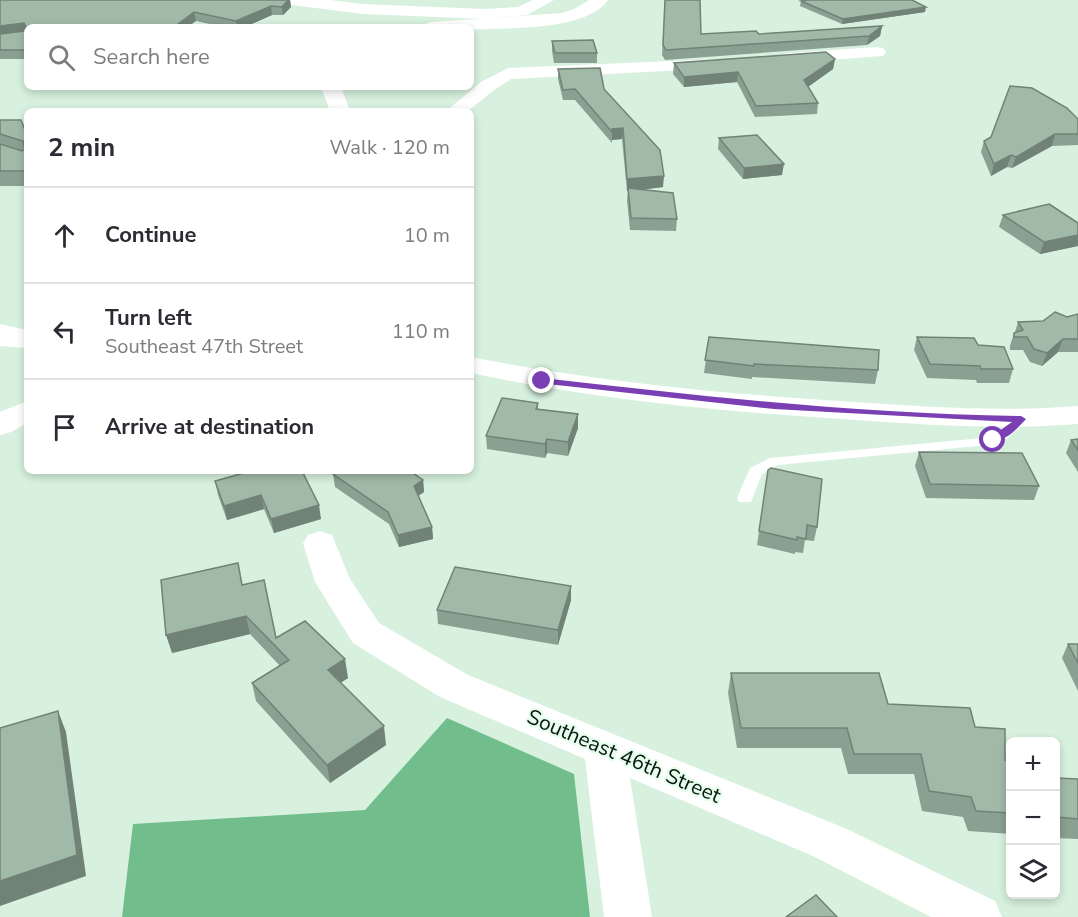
<!DOCTYPE html>
<meta charset="utf-8">
<style>
:root{--surface:#fff;--page:#f7f7f7;--text:#2b2b33;--muted:#7c7c81;--line:#e1e1e2}
body{margin:0;font-family:"Nunito Sans",sans-serif;background:var(--page);color:var(--text)}
.controls{position:absolute;right:18px;bottom:18px;display:grid;overflow:hidden;border-radius:9px;box-shadow:0 3px 9px #0003}
.controls button{width:54px;height:54px;display:grid;place-items:center;padding:0;border:0;border-bottom:2px solid var(--line);background:var(--surface);color:var(--text);font:30px sans-serif}
.stop{position:absolute;width:18px;height:18px;margin:-14px;border:4px solid #7b3fb4;border-radius:50%;background:#fff}
.stop.end{background:#7b3fb4;border-color:#fff;box-shadow:0 2px 6px #0008}
.list{margin:0;padding:0;list-style:none}
h2{display:flex;justify-content:space-between;align-items:center;height:78px;margin:0;padding:0 24px;font-size:26px}
h2 small{font-size:20px;font-weight:400;color:var(--muted)}
.list li{display:grid;grid-template-columns:39px 1fr auto;gap:18px;align-items:center;box-sizing:border-box;height:96px;padding:0 24px;border-top:2px solid var(--line)}
.list b{display:block;font-size:22px;white-space:nowrap}
.list p{margin:0;font-size:20px;white-space:nowrap;color:var(--muted)}
.list em{font-size:20px;font-style:normal;color:var(--muted)}
.icon{flex:none;width:33px;height:33px;fill:none;stroke:currentColor;stroke-width:2;stroke-linecap:round;stroke-linejoin:round}
.map{position:relative;flex:none;width:1078px;height:917px;overflow:hidden}
.search{position:absolute;background:var(--surface);box-shadow:0 3px 9px #0003;left:24px;top:24px;width:450px;height:66px;display:flex;align-items:center;gap:15px;box-sizing:border-box;padding:0 21px;border-radius:9px;color:var(--muted);font-size:22px}
.panel{position:absolute;background:var(--surface);box-shadow:0 3px 9px #0003;left:24px;top:108px;width:450px;height:366px;border-radius:9px}
.map>svg:first-child{display:block}
.forest{fill:#71bd8b}
.lines{fill:none;stroke-linecap:round;stroke-linejoin:round}
.service{fill:#fff;fill-rule:evenodd}
.minor{fill:#fff;fill-rule:evenodd}
.tertiary{fill:#fff;fill-rule:evenodd}
.wall{fill:#8aa090}
.shaded-wall{fill:#718276}
.building{fill:#a1baa8;stroke:#718276;stroke-width:1.5}
.route{fill:#7b3fb4}
.labels{text-anchor:middle;dominant-baseline:central;stroke-width:4.5;stroke-linejoin:round;paint-order:stroke}
.near-street-label{font-size:21px;fill:#0c150f;stroke:#e4feeb}
</style>
<div class="map">
<svg width="1078" height="917" viewBox="0 0 1078 917">
<rect width="100%" height="100%" fill="#d7f1de"/>
<polygon class="forest" points="447,718 574,774 590,917 122,917 133,824 365,810"/>
<g class="lines">
<g class="service">
<polygon points="0,338 27,340 27,348 0,346"/>
<polygon points="1021,415 1028,419 1026,422 1006,439 989,445 778,465 762,474 751,502 739,502 737,498 750,468 770,458 982,438 996,433 1016,416"/>
</g>
<g class="minor">
<polygon points="284,0 330,0 363,4 485,9 518,7 533,0 554,0 527,15 485,19 363,14 292,5"/>
<polygon points="877,47 883,48 886,52 883,56 789,63 783,62 780,58 783,54 789,53"/>
<polygon points="718,59 724,60 727,64 724,68 511,79 494,90 468,111 446,111 481,82 508,68"/>
<polygon points="0,324 27,330 27,346 0,340"/>
<path d="M471 357C598 382 726 394 855 402 930 407 1003 412 1078 406V424C1003 430 930 425 855 420 726 412 598 400 471 373Z"/>
<polygon points="320,531 332,535 350,579 379,623 468,675 847,829 995,901 1002,917 931,917 815,857 630,778 652,917 604,917 585,759 440,697 353,643 315,582 303,543 308,535"/>
</g>
<g class="tertiary">
<path d="M589 0H608C585 32 508 27 471 30V27H424L427 23 433 22 562 13 574 9Z"/>
<polygon points="321,87 341,87 350,111 330,111"/>
<polygon points="27,401 27,423 11,432 0,435 0,412"/>
</g>
</g>
<g class="wall">
<polygon points="0,0 290,0 291,7 283,15 272,15 245,27 223,27 196,21 27,27 27,59 0,59"/>
<polygon points="665,0 701,34 759,34 882,26 880,36 867,45 665,60 662,55"/>
<polygon points="801,1 925,12 842,24 800,6"/>
<polygon points="552,41 597,53 597,63 554,63 552,51"/>
<polygon points="835,59 833,69 808,87 818,103 817,114 755,117 737,82 684,87 673,74 674,63"/>
<polygon points="558,69 604,89 663,187 642,190 677,219 676,231 630,230 627,200 628,191 627,191 622,139 612,140 612,143 575,100 563,100 558,79"/>
<polygon points="1078,119 1078,145 1052,146 1012,168 1007,167 991,176 981,152 984,141"/>
<polygon points="0,120 27,135 27,186 0,186"/>
<polygon points="719,138 782,175 743,179 718,149"/>
<polygon points="1003,215 1078,223 1078,246 1040,254 999,227"/>
<polygon points="1078,314 1078,352 1058,352 1042,366 1030,362 1023,350 1010,350 1010,346 1014,333 1015,332 1018,322 1043,321 1067,317"/>
<polygon points="709,337 878,370 875,384 752,377 752,379 704,373"/>
<polygon points="917,337 978,345 1013,369 1009,383 977,383 976,380 927,378 914,350"/>
<polygon points="538,403 538,409 578,428 568,456 547,453 545,458 487,449 486,436"/>
<polygon points="1078,439 1078,472 1066,453 1071,440"/>
<polygon points="919,452 1039,486 1034,500 926,498 915,466"/>
<polygon points="768,470 817,527 814,541 805,540 803,553 795,552 795,554 757,545"/>
<polygon points="250,471 302,471 321,519 274,533 264,509 227,520 218,495 215,481 250,472"/>
<polygon points="333,474 423,480 424,492 418,496 432,527 433,539 399,547 389,524 335,487"/>
<polygon points="243,585 276,638 348,678 340,683 386,745 330,783 256,701 252,683 280,666 250,634 172,653"/>
<polygon points="571,600 558,645 438,624 437,610"/>
<polygon points="1068,644 1078,644 1078,691 1062,658"/>
<polygon points="731,673 888,704 975,727 1005,760 1011,760 1011,834 968,831 963,817 922,811 914,774 848,774 841,748 737,748 728,693"/>
<polygon points="1056,778 1078,779 1078,839 1056,838"/>
</g>
<g class="shaded-wall">
<polygon points="288,0 290,0 291,7 283,15 282,7"/>
<polygon points="271,6 272,15 245,27 237,27 236,21"/>
<polygon points="926,7 925,12 842,24 843,19"/>
<polygon points="194,12 196,21 188,27 174,27"/>
<polygon points="24,23 27,32 0,35 0,26"/>
<polygon points="882,26 880,36 867,45 869,36"/>
<polygon points="835,59 833,69 802,91 804,80"/>
<polygon points="738,72 737,82 684,87 684,77"/>
<polygon points="623,128 622,139 612,140 612,129"/>
<polygon points="1055,134 1052,146 1012,168 1016,157"/>
<polygon points="1011,155 1007,167 991,176 994,164"/>
<polygon points="784,164 782,175 743,179 744,168"/>
<polygon points="664,176 663,187 627,191 627,179"/>
<polygon points="1078,235 1078,246 1040,254 1044,242"/>
<polygon points="1063,339 1058,352 1042,366 1047,353"/>
<polygon points="578,414 578,428 568,456 568,442"/>
<polygon points="547,439 547,453 545,458 545,444"/>
<polygon points="423,480 424,492 415,498 414,486"/>
<polygon points="261,495 264,509 227,520 224,506"/>
<polygon points="319,505 321,519 274,533 271,519"/>
<polygon points="432,527 433,539 399,547 398,535"/>
<polygon points="571,586 571,600 558,645 558,630"/>
<polygon points="246,616 250,634 172,653 166,635"/>
<polygon points="345,659 348,678 331,689 328,670"/>
<polygon points="58,711 66,732 86,876 0,906 0,881"/>
<polygon points="384,726 386,745 330,783 327,765"/>
</g>
<g class="building">
<polygon points="0,0 288,0 282,7 271,6 236,21 194,12 174,27 27,27 27,50 0,50 0,34 25,31 27,29 24,23 0,26"/>
<polygon points="665,0 700,0 701,34 756,31 759,34 882,26 869,36 666,50 663,45"/>
<polygon points="808,0 912,0 926,7 843,19 801,1"/>
<polygon points="593,40 597,53 555,53 552,41"/>
<polygon points="826,52 835,59 804,80 818,103 756,106 738,72 684,77 674,63"/>
<polygon points="600,68 604,89 660,150 664,176 627,179 623,128 612,129 612,132 575,89 563,90 558,69"/>
<polygon points="1010,86 1032,88 1067,108 1078,119 1078,134 1055,134 1016,157 1011,155 994,164 984,141 991,137"/>
<polygon points="0,120 21,120 27,135 27,171 0,171 0,144 22,151 25,149 23,141 0,134"/>
<polygon points="757,135 784,164 744,168 719,138"/>
<polygon points="628,188 673,193 677,219 631,218"/>
<polygon points="1049,204 1078,223 1078,235 1044,242 1003,215"/>
<polygon points="1055,312 1067,317 1078,314 1078,339 1063,339 1047,353 1034,349 1027,337 1014,337 1014,333 1023,330 1018,322 1043,321"/>
<polygon points="709,337 879,350 878,370 754,364 754,366 705,360"/>
<polygon points="917,337 974,338 978,345 1004,347 1013,369 981,369 980,366 930,364"/>
<polygon points="502,398 538,403 536,409 578,414 568,442 547,439 545,444 486,436"/>
<polygon points="1078,439 1078,450 1071,440"/>
<polygon points="919,452 1022,453 1039,486 930,484"/>
<polygon points="771,468 822,479 817,527 807,525 806,539 797,537 797,540 759,531 768,470"/>
<polygon points="251,471 302,471 319,505 271,519 261,495 224,506 215,481"/>
<polygon points="338,471 410,471 423,480 414,486 432,527 398,535 388,512 333,474"/>
<polygon points="238,563 242,585 264,580 276,638 305,621 345,659 328,670 384,726 327,765 252,683 289,660 246,616 166,635 161,580"/>
<polygon points="455,567 571,586 558,630 437,610"/>
<polygon points="1068,644 1078,644 1078,663"/>
<polygon points="731,673 879,673 888,704 970,708 975,727 1005,729 1005,760 1011,760 1011,813 976,811 971,797 929,791 921,754 854,754 847,728 741,728"/>
<polygon points="58,711 77,855 0,881 0,728"/>
<polygon points="1056,778 1078,779 1078,819 1056,817"/>
<polygon points="816,895 837,917 786,917"/>
</g>
<path class="route" d="M542 378C701 396 860 414 1021 416L1026 419C1017 429 1004 443 989 442V438L1012 422 774 409 539 383 537 381Z"/>
<g class="labels">
<g class="near-street-label">
<text transform="translate(624 756) rotate(23)">Southeast 46th Street</text>
</g>
</g>
</svg>
<div class="controls">
<button>+</button>
<button>−</button>
<button><svg class="icon" aria-label="layers" viewBox="0 0 24 24"><path d="M12 4l9 5-9 5-9-5zM3 14l9 5 9-5"/></svg></button>
</div>
<div class="stop" style="left:993px;top:440px"></div>
<div class="stop end" style="left:542px;top:381px"></div>
<div class="search"><svg class="icon" aria-label="search" viewBox="0 0 24 24"><circle cx="10" cy="10" r="6"/><path d="M15 15l6 6"/></svg>Search here</div>
<section class="panel">
<h2>2 min<small>Walk · 120 m</small></h2>
<ul class="list">
<li><svg class="icon" aria-label="ahead" viewBox="0 0 24 24"><path d="M12 20V5M6 11l6-6 6 6"/></svg><div><b>Continue</b></div><em>10 m</em></li>
<li><svg class="icon" aria-label="left" viewBox="0 0 24 24"><path d="M17 20v-9H6M10 6l-5 5 5 5"/></svg><div><b>Turn left</b><p>Southeast 47th Street</p></div><em>110 m</em></li>
<li><svg class="icon" aria-label="arrive" viewBox="0 0 24 24"><path d="M6 21V4h12l-3 4 3 4H6"/></svg><div><b>Arrive at destination</b></div></li>
</ul>
</section>
</div>
